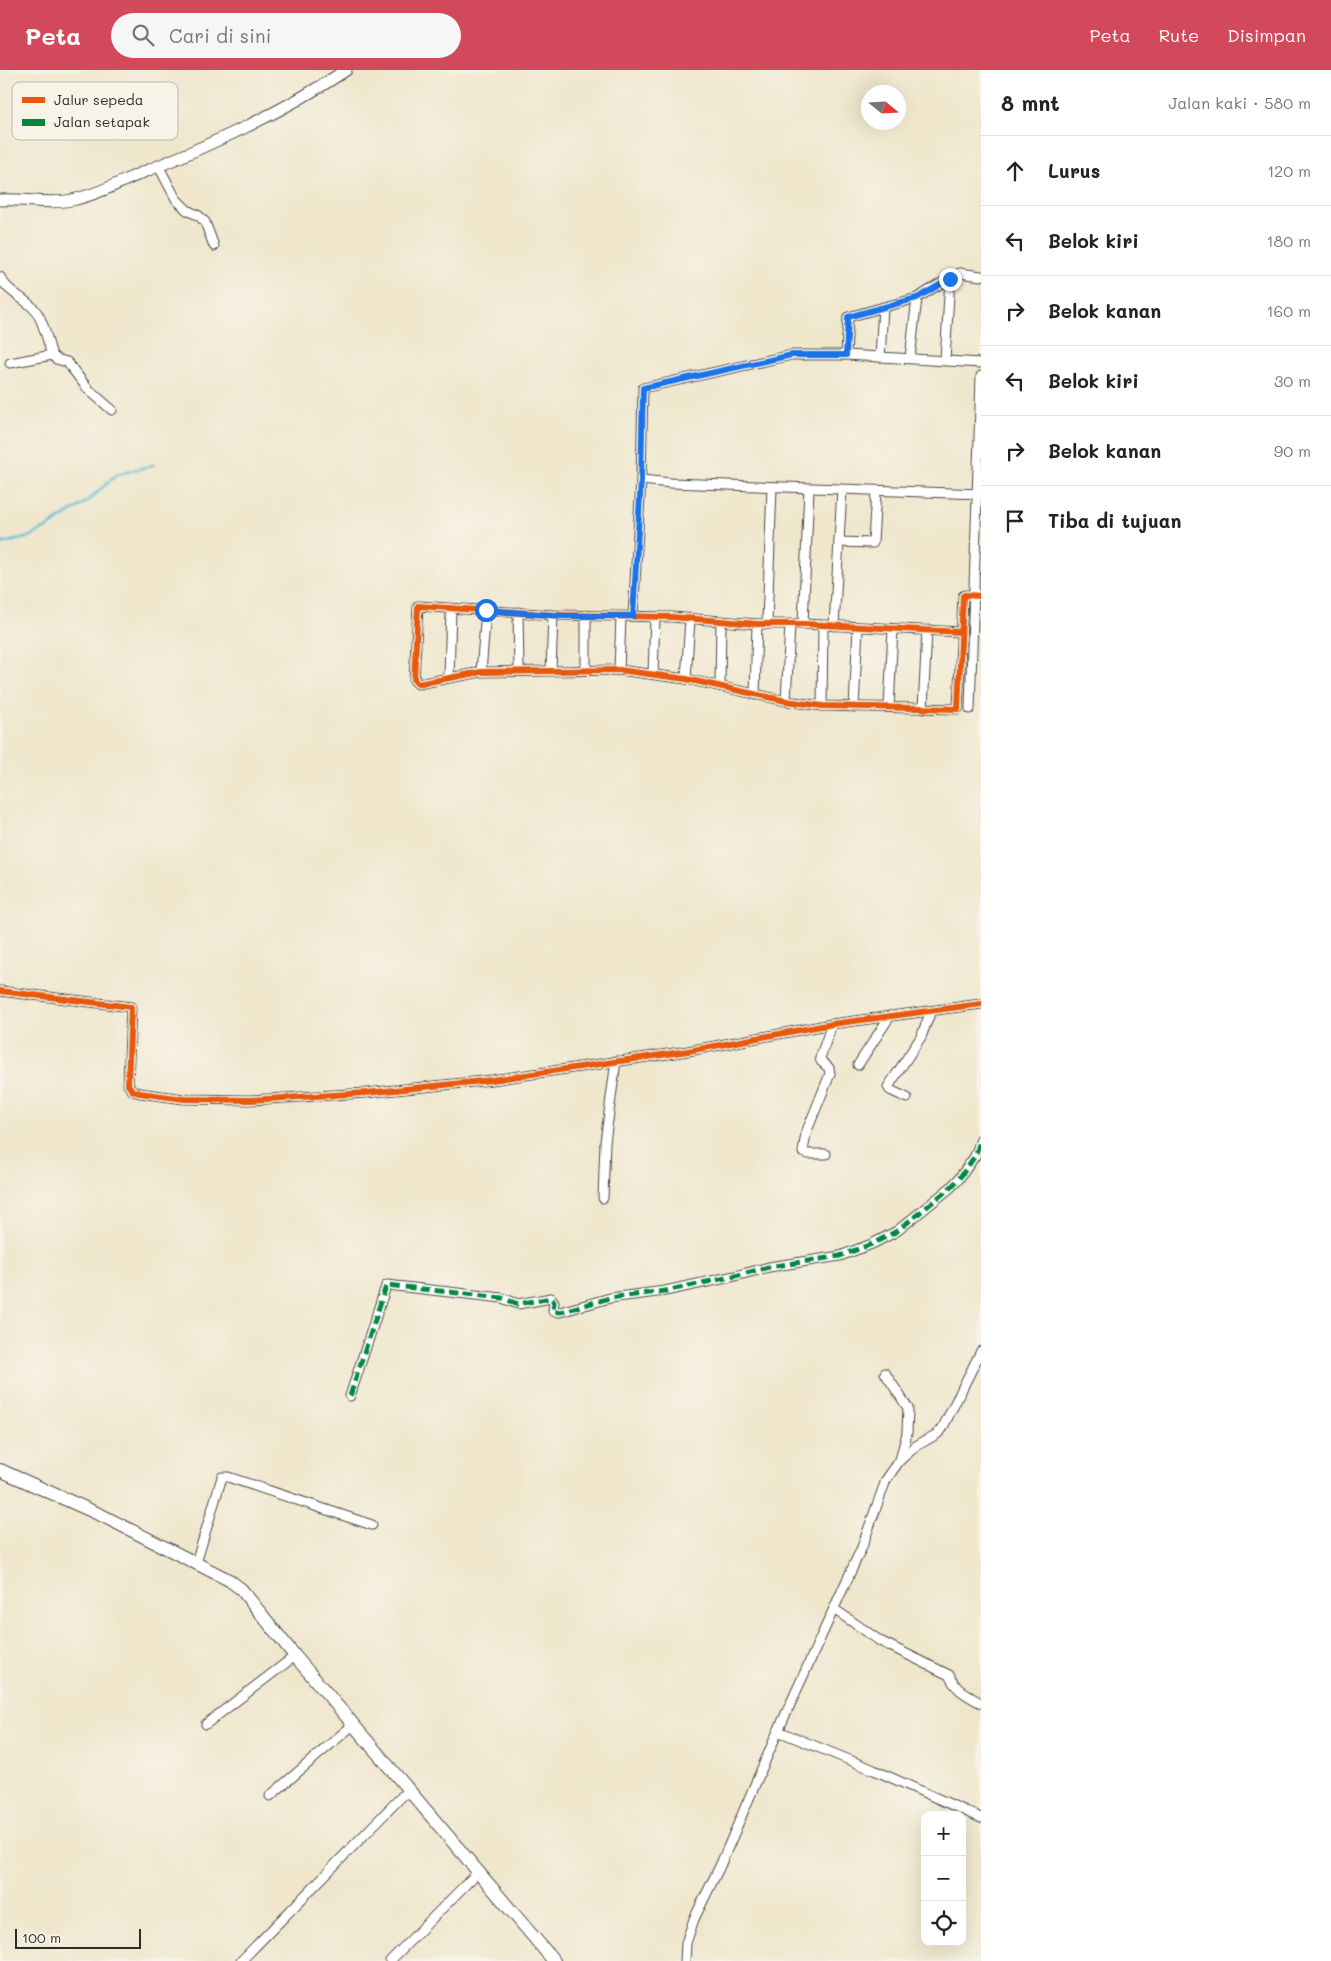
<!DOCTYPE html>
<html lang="id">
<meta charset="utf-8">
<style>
:root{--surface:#fff;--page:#f6f6f6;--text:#222;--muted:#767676;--line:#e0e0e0;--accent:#d1495b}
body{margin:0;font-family:Mali,sans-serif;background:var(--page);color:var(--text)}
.controls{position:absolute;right:15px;bottom:15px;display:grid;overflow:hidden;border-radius:10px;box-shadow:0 5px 20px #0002}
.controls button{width:45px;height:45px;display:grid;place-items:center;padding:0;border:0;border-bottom:1px solid var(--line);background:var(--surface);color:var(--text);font:25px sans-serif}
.compass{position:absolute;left:861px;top:15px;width:45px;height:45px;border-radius:50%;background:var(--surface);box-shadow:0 5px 20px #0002;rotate:108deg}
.scale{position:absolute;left:15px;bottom:12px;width:126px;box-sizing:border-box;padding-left:5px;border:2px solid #2b2b2b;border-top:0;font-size:14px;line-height:18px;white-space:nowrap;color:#2b2b2b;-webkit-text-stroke:4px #f7f3e8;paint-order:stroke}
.stop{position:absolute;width:15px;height:15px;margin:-11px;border:4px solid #1a73e8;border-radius:50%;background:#fff}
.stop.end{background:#1a73e8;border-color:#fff;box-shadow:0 1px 5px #0008}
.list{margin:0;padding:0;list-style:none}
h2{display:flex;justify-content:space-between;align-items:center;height:65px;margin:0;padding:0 20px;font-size:21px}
h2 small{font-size:16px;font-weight:400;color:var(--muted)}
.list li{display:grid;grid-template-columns:32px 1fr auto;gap:15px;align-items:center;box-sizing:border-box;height:70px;padding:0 20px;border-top:1px solid var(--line)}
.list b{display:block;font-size:19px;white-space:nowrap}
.list em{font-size:16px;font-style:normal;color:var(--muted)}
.icon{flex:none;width:28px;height:28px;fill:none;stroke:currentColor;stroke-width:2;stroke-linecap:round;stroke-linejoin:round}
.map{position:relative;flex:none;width:981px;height:1891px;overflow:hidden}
header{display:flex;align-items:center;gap:30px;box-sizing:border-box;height:70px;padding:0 25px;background:var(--accent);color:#fff}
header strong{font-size:24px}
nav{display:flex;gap:28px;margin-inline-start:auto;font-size:18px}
.search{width:350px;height:45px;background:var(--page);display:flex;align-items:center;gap:12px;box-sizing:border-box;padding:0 18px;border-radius:28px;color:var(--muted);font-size:19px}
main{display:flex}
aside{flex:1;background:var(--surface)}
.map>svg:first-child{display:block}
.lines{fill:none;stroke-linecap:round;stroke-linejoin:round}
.stream{stroke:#5abfd8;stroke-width:2.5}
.minor-casing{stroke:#484743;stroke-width:11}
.tertiary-casing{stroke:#484743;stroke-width:13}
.secondary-casing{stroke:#484743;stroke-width:14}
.minor{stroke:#fff;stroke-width:9}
.tertiary{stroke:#fff;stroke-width:11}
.secondary{stroke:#fff;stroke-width:12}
.quiet{stroke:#00873e;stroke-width:5;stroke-dasharray:10 5;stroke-linecap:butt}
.cycleway-casing{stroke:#f7f3e8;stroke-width:9}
.cycleway{stroke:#e8590c;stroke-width:6}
.route{stroke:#1a73e8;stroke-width:6}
.key{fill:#f7f3e8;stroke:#bab7af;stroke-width:1}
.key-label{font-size:14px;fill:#2b2b2b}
</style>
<header>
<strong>Peta</strong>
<div class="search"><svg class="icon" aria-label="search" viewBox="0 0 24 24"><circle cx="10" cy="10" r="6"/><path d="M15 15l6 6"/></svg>Cari di sini</div>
<nav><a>Peta</a><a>Rute</a><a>Disimpan</a></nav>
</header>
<main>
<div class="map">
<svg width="981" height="1891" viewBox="0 0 981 1891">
<rect width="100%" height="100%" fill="#f7f3e8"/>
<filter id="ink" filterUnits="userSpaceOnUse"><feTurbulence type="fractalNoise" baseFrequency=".02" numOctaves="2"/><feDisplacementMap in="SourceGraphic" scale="10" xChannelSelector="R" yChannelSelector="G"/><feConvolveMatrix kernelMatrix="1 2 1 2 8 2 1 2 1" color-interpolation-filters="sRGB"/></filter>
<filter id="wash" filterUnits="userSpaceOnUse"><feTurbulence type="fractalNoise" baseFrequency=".0096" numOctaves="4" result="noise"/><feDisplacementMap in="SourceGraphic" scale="20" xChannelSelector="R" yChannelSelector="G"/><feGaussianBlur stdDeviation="1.12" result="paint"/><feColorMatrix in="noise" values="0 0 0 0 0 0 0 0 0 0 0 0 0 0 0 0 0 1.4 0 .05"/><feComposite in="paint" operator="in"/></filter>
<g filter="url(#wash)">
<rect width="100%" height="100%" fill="#efe6cc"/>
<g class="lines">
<polyline class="stream" points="0,474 29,467 48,457 88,431 116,405 153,395"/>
</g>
</g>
<g filter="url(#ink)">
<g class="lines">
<defs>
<g id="minor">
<polyline points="159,97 176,129 187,140 199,146 205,152 214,176"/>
<path d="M0 207C8 223 24 227 35 240 44 251 47 271 52 285L56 289 67 292 88 319 112 340"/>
<polyline points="846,285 848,247 917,228 955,205 960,203 981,206"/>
<polyline points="880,287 883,237"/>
<polyline points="910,288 917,228"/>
<polyline points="945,290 950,209"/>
<polyline points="10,293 52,285"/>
<polyline points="641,410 671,413 981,424"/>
<polyline points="839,472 873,473 876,421"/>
<polyline points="518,542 519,601"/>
<polyline points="633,546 641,410 643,318 792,285 846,285 981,293"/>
<polyline points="767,554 772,417"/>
<polyline points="803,554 809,419"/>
<polyline points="834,556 842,420"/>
<polyline points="961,562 803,554 757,554 672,547 553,545 418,536 414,610 418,614 481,602 619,600 686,609 786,631 822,636 958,639 963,526 965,525 981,526"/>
<polyline points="586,600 586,545"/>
<polyline points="619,600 621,547"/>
<polyline points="551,601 553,545"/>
<polyline points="481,602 486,541"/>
<polyline points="653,604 655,547"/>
<polyline points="449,607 451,539"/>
<polyline points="686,609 690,549"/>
<polyline points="720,616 721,551"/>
<polyline points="755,625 757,554"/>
<polyline points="786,631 790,555"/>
<polyline points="822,636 823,556"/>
<polyline points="854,637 858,557"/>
<polyline points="889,637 893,559"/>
<polyline points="923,639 927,561"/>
<polyline points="970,639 981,306"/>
<polyline points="0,921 131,937 128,1015 133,1021 140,1023 184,1029 251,1030 366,1023 492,1010 688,981 832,954 981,934"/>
<polyline points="858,995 890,946"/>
<polyline points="907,1028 890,1020 888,1017 921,967 931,941"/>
<polyline points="826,1084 808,1084 803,1082 806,1063 830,1004 829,998 821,991 820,988 832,954"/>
<polyline points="603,1128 605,1072 616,991"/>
<polyline points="885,1303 908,1338 907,1363 900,1390"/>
<polyline points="350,1326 386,1216 387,1215 502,1228 518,1234 551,1228 554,1232 553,1241 560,1242 610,1228 665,1221 735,1206 769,1197 840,1186 872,1174 897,1161 950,1118 958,1110 975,1086 981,1069"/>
<polyline points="196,1493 222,1407 228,1407 372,1455"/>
<path d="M834 1539 880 1571 949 1605C956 1620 966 1625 981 1633"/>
<polyline points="206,1654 295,1586"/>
<polyline points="778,1661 874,1700 981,1748"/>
<polyline points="270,1726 354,1654"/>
<polyline points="241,1891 409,1719"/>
<polyline points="390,1891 478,1802"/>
<polyline points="685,1891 686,1873 694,1849 720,1796 778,1661 862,1477 886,1410 900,1390 916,1376 937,1364 942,1359 981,1281"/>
</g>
<path id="tertiary" d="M0 130C24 128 48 135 72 130 95 125 117 114 139 104 210 75 282 43 346 0"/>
<polyline id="secondary" points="0,1400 103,1446 229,1510 241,1519 295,1586 554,1891"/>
</defs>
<use href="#minor" class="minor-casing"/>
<use href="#tertiary" class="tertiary-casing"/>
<use href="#secondary" class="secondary-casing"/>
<use href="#minor" class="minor"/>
<use href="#tertiary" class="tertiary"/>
<use href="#secondary" class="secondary"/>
<polyline class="quiet" points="350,1326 386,1216 387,1215 502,1228 518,1234 551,1228 554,1232 553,1241 560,1242 610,1228 665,1221 735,1206 769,1197 840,1186 872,1174 897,1161 950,1118 958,1110 975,1086 981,1069"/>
<defs>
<g id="cycleway">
<polyline points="961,562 803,554 757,554 672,547 553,545 418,536 414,610 418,614 481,602 619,600 686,609 786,631 822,636 958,639 963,526 965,525 981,526"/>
<polyline points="0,921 131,937 128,1015 133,1021 140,1023 184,1029 251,1030 366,1023 492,1010 688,981 832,954 981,934"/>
</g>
</defs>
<use href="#cycleway" class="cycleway-casing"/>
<use href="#cycleway" class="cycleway"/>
</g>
</g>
<g class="lines" filter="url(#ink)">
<polyline class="route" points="486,540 563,546 633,546 641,410 643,318 792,285 846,285 848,247 917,228 950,209"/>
</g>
<rect x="12" y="12" width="166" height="58" rx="8" class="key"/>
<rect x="22" y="27" width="23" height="6" fill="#e8590c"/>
<rect x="22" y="49" width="23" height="7" fill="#00873e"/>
<g class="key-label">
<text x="54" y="35">Jalur sepeda</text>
<text x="54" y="57">Jalan setapak</text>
</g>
</svg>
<div class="controls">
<button>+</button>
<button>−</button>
<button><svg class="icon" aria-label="locate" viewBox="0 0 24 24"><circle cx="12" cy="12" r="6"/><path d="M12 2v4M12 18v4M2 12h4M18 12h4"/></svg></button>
</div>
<svg class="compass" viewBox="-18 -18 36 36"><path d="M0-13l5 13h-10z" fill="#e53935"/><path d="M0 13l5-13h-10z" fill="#767676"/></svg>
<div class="scale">100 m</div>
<div class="stop" style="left:486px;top:540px"></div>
<div class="stop end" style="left:950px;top:209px"></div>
</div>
<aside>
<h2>8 mnt<small>Jalan kaki · 580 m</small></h2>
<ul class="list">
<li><svg class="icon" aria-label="ahead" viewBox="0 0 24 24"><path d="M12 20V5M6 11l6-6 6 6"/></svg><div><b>Lurus</b></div><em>120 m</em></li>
<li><svg class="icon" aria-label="left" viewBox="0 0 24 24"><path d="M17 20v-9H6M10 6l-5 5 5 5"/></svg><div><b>Belok kiri</b></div><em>180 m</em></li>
<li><svg class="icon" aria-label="right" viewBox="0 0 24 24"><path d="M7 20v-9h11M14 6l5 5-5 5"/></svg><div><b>Belok kanan</b></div><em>160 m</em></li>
<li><svg class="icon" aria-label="left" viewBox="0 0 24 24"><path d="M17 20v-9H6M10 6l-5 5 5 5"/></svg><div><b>Belok kiri</b></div><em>30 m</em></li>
<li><svg class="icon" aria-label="right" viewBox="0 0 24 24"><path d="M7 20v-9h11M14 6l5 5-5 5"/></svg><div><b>Belok kanan</b></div><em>90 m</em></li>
<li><svg class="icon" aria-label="arrive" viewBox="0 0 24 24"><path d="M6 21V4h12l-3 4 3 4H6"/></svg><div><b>Tiba di tujuan</b></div></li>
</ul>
</aside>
</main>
